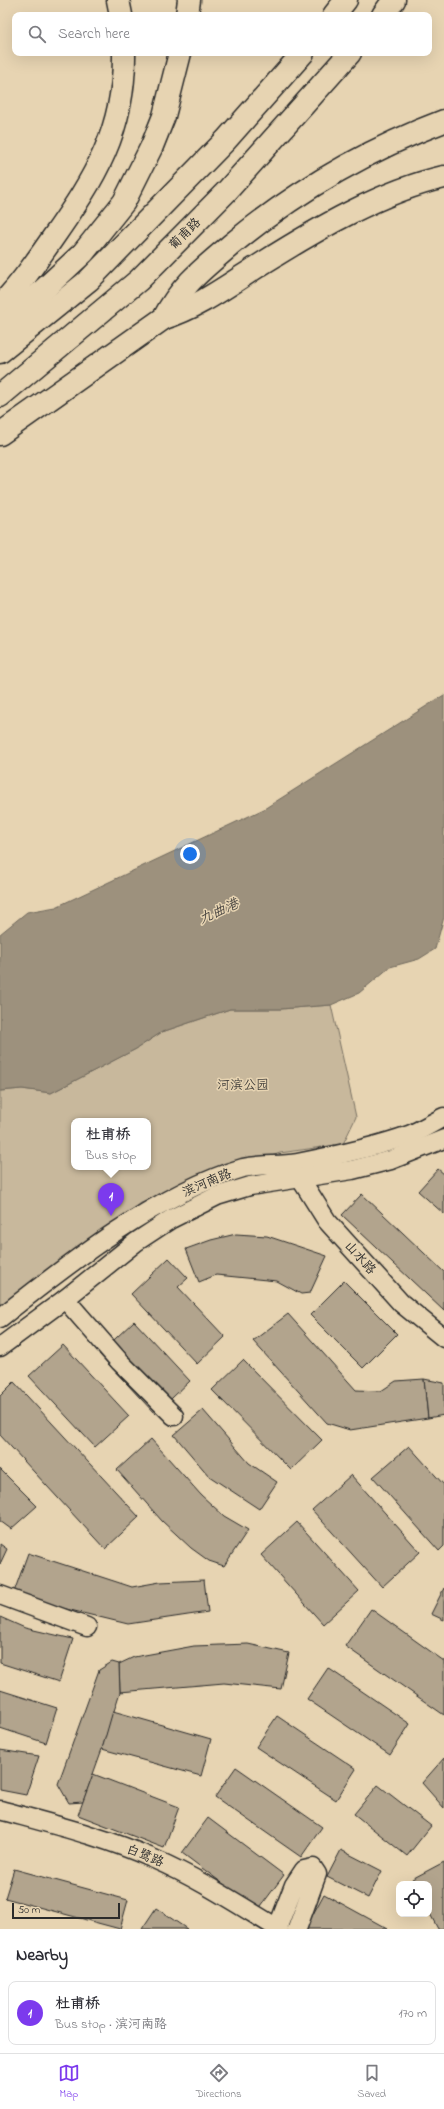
<!DOCTYPE html>
<meta charset="utf-8">
<style>
:root{--surface:#fff;--page:#f7f7f7;--text:#2b2b33;--muted:#7c7c81;--line:#e1e1e2;--accent:#7c3aed}
body{margin:0;font-family:"Indie Flower","LXGW WenKai TC",sans-serif;background:var(--page);color:var(--text)}
.controls{position:absolute;right:12px;bottom:12px;display:grid;overflow:hidden;border-radius:8px;box-shadow:0 4px 16px #0002}
.controls button{width:36px;height:36px;display:grid;place-items:center;padding:0;border:0;border-bottom:1px solid var(--line);background:var(--surface);color:var(--text);font:20px sans-serif}
.scale{position:absolute;left:12px;bottom:10px;width:108px;box-sizing:border-box;padding-left:4px;border:2px solid #2b2b2b;border-top:0;font-size:11px;line-height:14px;white-space:nowrap;color:#2b2b2b;-webkit-text-stroke:3px #e7d4b2;paint-order:stroke}
.you{position:absolute;left:190px;top:854px;width:14px;height:14px;margin:-10px;border:3px solid #fff;border-radius:50%;background:#1a73e8;box-shadow:0 0 0 6px #1a73e833}
.badge{display:grid;place-items:center;width:26px;height:26px;border-radius:50%;background:var(--accent);color:#fff;font-size:13px;font-weight:700}
.pin{position:absolute;translate:-50% -33px;filter:drop-shadow(0 1px 2px #0008)}
.pin::after{content:'';position:absolute;top:21px;width:14px;height:12px;background:inherit;clip-path:polygon(0 0,100% 0,50% 100%)}
.popup{position:absolute;left:71px;top:1118px;width:80px;height:52px;box-sizing:border-box;display:grid;place-content:center;border-radius:8px;background:var(--surface);filter:drop-shadow(0 1px 3px #0005);font-size:13px;white-space:nowrap;color:var(--muted)}
.popup b{font-size:15px;color:var(--text)}
.popup::after{content:'';position:absolute;left:50%;top:100%;margin-left:-8px;border:8px solid transparent;border-top-color:var(--surface)}
.list{margin:0;padding:0;list-style:none}
h2{display:flex;justify-content:space-between;align-items:center;height:52px;margin:0;padding:0 16px;font-size:17px}
h2 small{font-size:13px;font-weight:400;color:var(--muted)}
.list li{display:grid;grid-template-columns:26px 1fr auto;gap:12px;align-items:center;box-sizing:border-box;height:64px;margin:0 8px 8px;padding:0 8px;border:1px solid var(--line);border-radius:8px}
.list b{display:block;font-size:15px;white-space:nowrap}
.list p{margin:0;font-size:13px;white-space:nowrap;color:var(--muted)}
.list em{font-size:13px;font-style:normal;color:var(--muted)}
.icon{flex:none;width:22px;height:22px;fill:none;stroke:currentColor;stroke-width:2;stroke-linecap:round;stroke-linejoin:round}
.map{position:relative;flex:none;width:444px;height:1929px;overflow:hidden}
.search{position:absolute;background:var(--surface);box-shadow:0 4px 16px #0002;left:12px;right:12px;top:12px;height:44px;display:flex;align-items:center;gap:10px;box-sizing:border-box;padding:0 14px;border-radius:8px;color:var(--muted);font-size:15px}
.sheet{height:124px;background:var(--surface)}
nav{display:flex;justify-content:space-around;align-items:center;box-sizing:border-box;height:56px;border-top:1px solid var(--line);background:var(--surface);font-size:11px;color:var(--muted)}
nav a{display:grid;justify-items:center;gap:2px}
nav .on{color:var(--accent)}
.map>svg:first-child{display:block}
.green{fill:#c8b89c;stroke:#7a7264;fill-rule:evenodd}
.water{fill:#9d917d;stroke:#6f685c}
.building{fill:#b2a48d;stroke:#2b2b2b}
.lines{fill:none;stroke-linecap:round;stroke-linejoin:round}
.minor-casing{stroke:#2b2b2b;stroke-width:21}
.major-casing{stroke:#2b2b2b;stroke-width:25}
.minor{stroke:#e7d4b2;stroke-width:18}
.major{stroke:#e7d4b2;stroke-width:22}
.labels{text-anchor:middle;dominant-baseline:central;stroke-width:3;stroke-linejoin:round;paint-order:stroke}
.street-label{font-size:13px;fill:#2b2b2b;stroke:#e7d4b2}
.park-label{font-size:13px;fill:#43403c;stroke:#e7d4b2}
.water-label{font-size:14px;font-style:italic;fill:#484440;stroke:#e7d4b2}
</style>
<div class="map">
<svg width="444" height="1929" viewBox="0 0 444 1929">
<rect width="100%" height="100%" fill="#e7d4b2"/>
<filter id="ink" filterUnits="userSpaceOnUse"><feTurbulence type="fractalNoise" baseFrequency=".025" numOctaves="2"/><feDisplacementMap in="SourceGraphic" scale="8" xChannelSelector="R" yChannelSelector="G"/><feConvolveMatrix kernelMatrix="1 2 1 2 8 2 1 2 1" color-interpolation-filters="sRGB"/></filter>
<g filter="url(#ink)">
<path class="green" d="M331 1005 356 1117 343 1144 280 1153 141 1203 0 1312V1091L22 1089 51 1093 136 1049 162 1032 230 1009H281ZM74 1121H148V1167H74Z"/>
<polygon class="water" points="444,695 444,917 435,949 419,959 390,967 359,993 331,1005 281,1009 230,1009 162,1032 136,1049 51,1093 22,1089 0,1091 0,934 27,912 56,907 264,809"/>
<g class="building">
<polygon points="438,1169 444,1174 444,1214 418,1191"/>
<polygon points="362,1194 444,1272 444,1311 342,1215"/>
<polygon points="236,1234 267,1236 327,1256 310,1293 301,1294 277,1281 216,1275 199,1282 186,1249 211,1240"/>
<polygon points="169,1258 188,1278 178,1287 225,1337 197,1364 131,1294"/>
<polygon points="344,1281 397,1334 363,1368 310,1315"/>
<polygon points="288,1314 356,1390 381,1391 396,1381 424,1379 428,1418 350,1430 327,1423 253,1341"/>
<polygon points="134,1321 190,1381 155,1414 99,1354"/>
<polygon points="63,1345 129,1416 95,1447 29,1376"/>
<polygon points="243,1360 322,1440 291,1470 212,1390"/>
<polygon points="424,1379 444,1383 444,1415 428,1418"/>
<polygon points="14,1382 139,1517 105,1549 0,1435 0,1396"/>
<polygon points="203,1410 249,1463 277,1482 259,1509 209,1476 174,1435"/>
<polygon points="151,1439 201,1495 224,1516 248,1530 224,1566 209,1561 191,1548 162,1521 117,1470"/>
<polygon points="409,1446 444,1485 444,1546 439,1551 373,1477"/>
<polygon points="0,1469 37,1506 11,1529 0,1521"/>
<polygon points="351,1475 420,1552 382,1587 312,1510"/>
<polygon points="297,1522 359,1591 323,1624 261,1555"/>
<polygon points="0,1544 7,1549 0,1564"/>
<polygon points="28,1553 132,1587 160,1582 204,1580 208,1612 128,1624 62,1608 14,1592"/>
<polygon points="444,1588 444,1620 431,1614"/>
<polygon points="371,1609 444,1661 444,1715 345,1646"/>
<polygon points="0,1617 25,1628 73,1639 59,1682 0,1663"/>
<polygon points="248,1644 289,1653 281,1689 224,1683 120,1692 119,1664 134,1657 194,1646"/>
<polygon points="112,1662 119,1664 120,1692 102,1749 83,1802 69,1803 58,1784 99,1670"/>
<polygon points="328,1668 410,1724 390,1755 307,1699"/>
<polygon points="0,1690 57,1708 46,1743 0,1728"/>
<polygon points="113,1711 211,1739 201,1776 102,1749"/>
<polygon points="277,1716 356,1769 336,1800 256,1747"/>
<polygon points="0,1750 39,1756 26,1795 0,1790"/>
<polygon points="444,1758 444,1808 422,1783"/>
<polygon points="236,1767 322,1827 301,1857 215,1797"/>
<polygon points="93,1774 179,1807 164,1848 78,1815"/>
<polygon points="378,1785 431,1826 407,1856 354,1814"/>
<polygon points="208,1818 284,1875 258,1910 182,1853"/>
<polygon points="341,1850 382,1871 368,1898 327,1877"/>
<polygon points="444,1862 444,1929 438,1929 429,1912 429,1884 414,1884 412,1879"/>
<polygon points="14,1869 128,1900 120,1929 5,1898"/>
<polygon points="324,1894 388,1929 305,1929"/>
<polygon points="156,1908 187,1929 142,1929"/>
</g>
<g class="lines">
<defs>
<g id="minor">
<polyline points="297,1168 300,1178 327,1221 401,1303 444,1338"/>
<polyline points="65,1299 120,1362 174,1416"/>
<path d="M0 1318C68 1264 159 1192 243 1168 260 1164 280 1166 297 1163 334 1156 373 1148 409 1135 421 1130 432 1123 444 1117"/>
<polyline points="0,1347 65,1299 136,1242 171,1219 217,1196 250,1186 352,1170 391,1160 444,1139"/>
<polyline points="0,1595 87,1627"/>
<path d="M0 1810C51 1824 105 1837 154 1859 198 1878 239 1905 279 1929"/>
<polyline points="277,1929 294,1885 304,1870 313,1868 317,1874 297,1929"/>
</g>
<g id="major">
<polyline points="118,0 121,15"/>
<polyline points="187,15 189,0"/>
<polyline points="334,15 346,0"/>
<polyline points="383,15 394,0"/>
<path d="M0 306C20 285 36 262 52 239 95 178 125 130 124 53"/>
<path d="M164 318C200 307 231 283 263 263 317 229 382 191 444 177"/>
<polyline points="0,330 83,253 124,202 152,146 164,116 180,53"/>
<polyline points="0,352 89,280 226,140 303,53"/>
<polyline points="0,396 139,280 226,192 350,53"/>
<path d="M0 434 164 318C181 285 204 268 232 244 295 192 367 150 444 121"/>
</g>
</defs>
<use href="#minor" class="minor-casing"/>
<use href="#major" class="major-casing"/>
<use href="#minor" class="minor"/>
<use href="#major" class="major"/>
</g>
</g>
<g class="labels">
<g class="street-label">
<text transform="translate(185 234) rotate(-45)">葡甫路</text>
<text transform="translate(207 1183) rotate(-23)">滨河南路</text>
<text transform="translate(360 1258) rotate(48)">山水路</text>
<text transform="translate(145 1856) rotate(22)">白鹭路</text>
</g>
<g class="park-label">
<text x="243" y="1085">河滨公园</text>
</g>
<g class="water-label">
<text transform="translate(219 912) rotate(-24)">九曲港</text>
</g>
</g>
</svg>
<div class="controls">
<button><svg class="icon" aria-label="locate" viewBox="0 0 24 24"><circle cx="12" cy="12" r="6"/><path d="M12 2v4M12 18v4M2 12h4M18 12h4"/></svg></button>
</div>
<div class="scale">50 m</div>
<div class="you"></div>
<div class="pin badge" style="left:111px;top:1216px">1</div>
<div class="popup"><b>杜甫桥</b>Bus stop</div>
<div class="search"><svg class="icon" aria-label="search" viewBox="0 0 24 24"><circle cx="10" cy="10" r="6"/><path d="M15 15l6 6"/></svg>Search here</div>
</div>
<section class="sheet">
<h2>Nearby<small></small></h2>
<ul class="list">
<li><span class="badge">1</span><div><b>杜甫桥</b><p>Bus stop · 滨河南路</p></div><em>170 m</em></li>
</ul>
</section>
<nav>
<a class="on"><svg class="icon" aria-label="map" viewBox="0 0 24 24"><path d="M3 6l6-2 6 2 6-2v14l-6 2-6-2-6 2zM9 4v14M15 6v14"/></svg>Map</a>
<a><svg class="icon" aria-label="directions" viewBox="0 0 24 24"><path d="M12 3l9 9-9 9-9-9zM9 14v-3h6M13 9l2 2-2 2"/></svg>Directions</a>
<a><svg class="icon" aria-label="saved" viewBox="0 0 24 24"><path d="M7 4h10v16l-5-4-5 4z"/></svg>Saved</a>
</nav>
